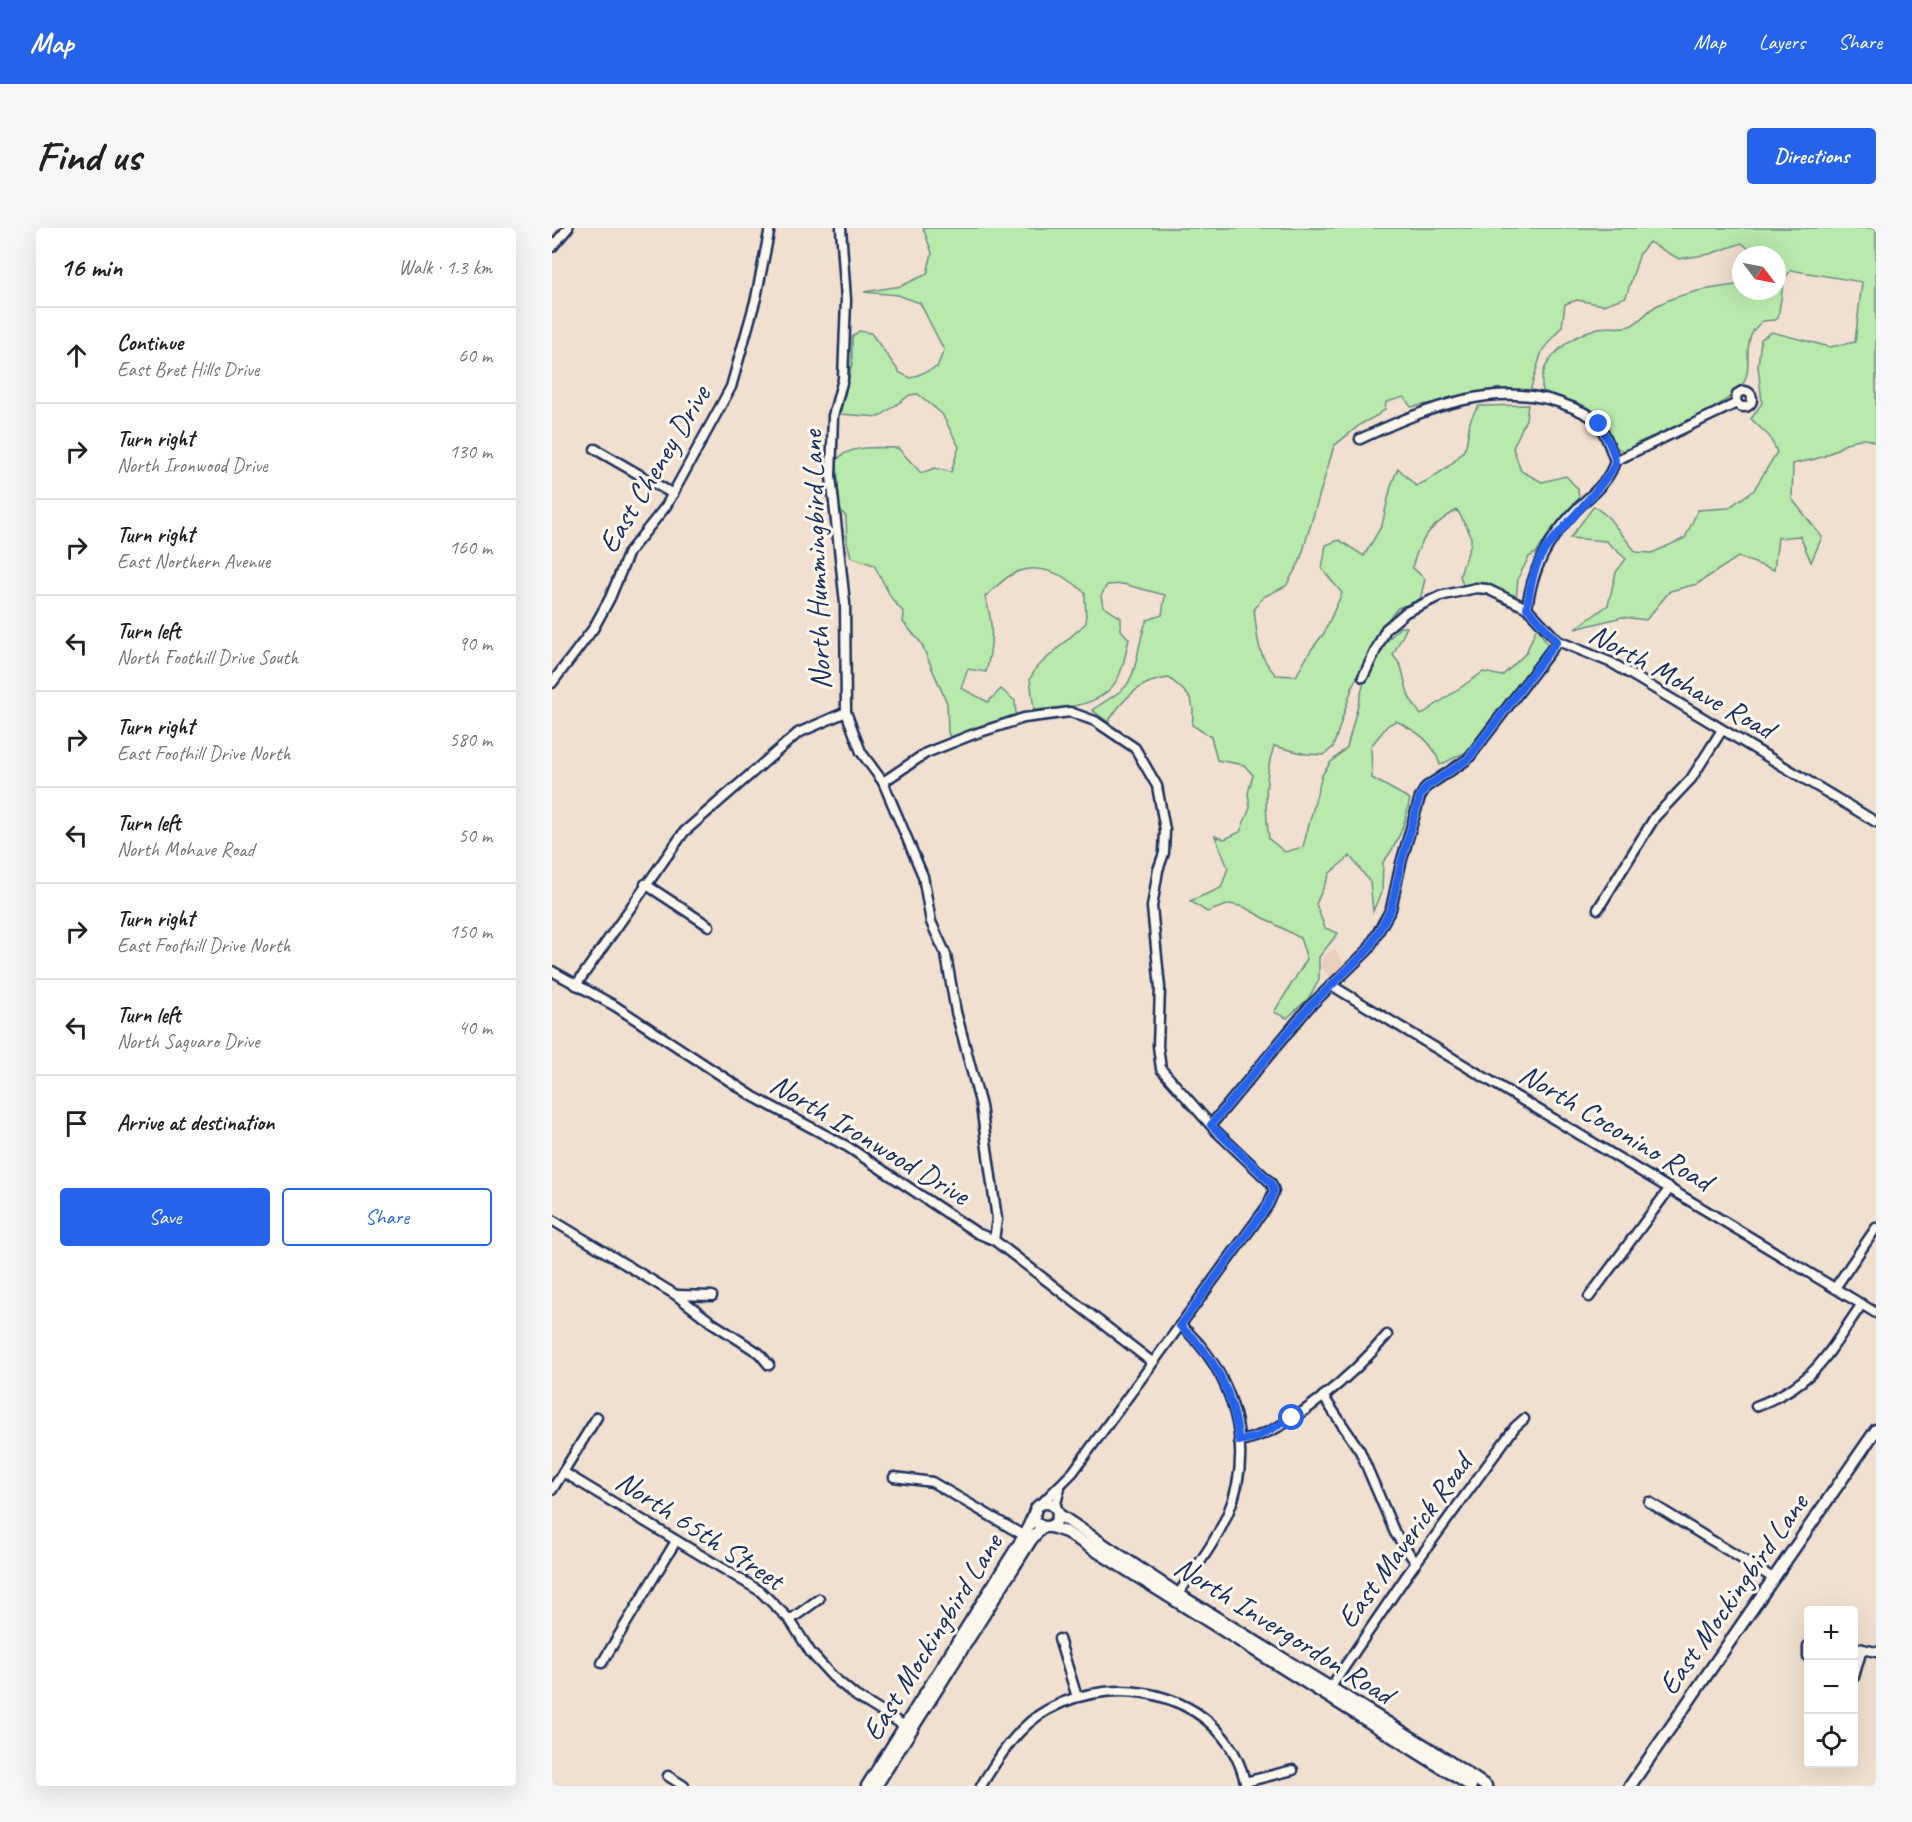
<!DOCTYPE html>
<meta charset="utf-8">
<style>
:root{--surface:#fff;--page:#f6f6f6;--text:#202124;--muted:#757577;--line:#e0e0e0;--accent:#2563eb}
body{margin:0;font-family:Caveat,sans-serif;background:var(--page);color:var(--text)}
.controls{position:absolute;right:18px;bottom:18px;display:grid;overflow:hidden;border-radius:6px;box-shadow:0 6px 24px #0002}
.controls button{width:54px;height:54px;display:grid;place-items:center;padding:0;border:0;border-bottom:2px solid var(--line);background:var(--surface);color:var(--text);font:30px sans-serif}
.compass{position:absolute;left:1180px;top:18px;width:54px;height:54px;border-radius:50%;background:var(--surface);box-shadow:0 6px 24px #0002;rotate:122deg}
.stop{position:absolute;width:18px;height:18px;margin:-14px;border:4px solid #2563eb;border-radius:50%;background:#fff}
.stop.end{background:#2563eb;border-color:#fff;box-shadow:0 2px 6px #0008}
.list{margin:0;padding:0;list-style:none}
h2{display:flex;justify-content:space-between;align-items:center;height:78px;margin:0;padding:0 24px;font-size:26px}
h2 small{font-size:20px;font-weight:400;color:var(--muted)}
.list li{display:grid;grid-template-columns:39px 1fr auto;gap:18px;align-items:center;box-sizing:border-box;height:96px;padding:0 24px;border-top:2px solid var(--line)}
.list b{display:block;font-size:22px;white-space:nowrap}
.list p{margin:0;font-size:20px;white-space:nowrap;color:var(--muted)}
.list em{font-size:20px;font-style:normal;color:var(--muted)}
.actions{display:flex;gap:12px;padding:18px 24px}
.actions a{flex:1;padding:14px 0;border:2px solid var(--accent);border-radius:6px;text-align:center;font-size:21px;color:var(--accent)}
.actions .main{background:var(--accent);color:#fff}
.icon{flex:none;width:33px;height:33px;fill:none;stroke:currentColor;stroke-width:2;stroke-linecap:round;stroke-linejoin:round}
.map{position:relative;flex:none;width:1324px;height:1558px;overflow:hidden;border-radius:6px}
header{display:flex;align-items:center;gap:36px;box-sizing:border-box;height:84px;padding:0 30px;background:var(--accent);color:#fff}
header strong{font-size:28px}
nav{display:flex;gap:33px;margin-inline-start:auto;font-size:21px}
.intro{display:flex;align-items:center;justify-content:space-between;box-sizing:border-box;height:144px;padding:0 36px}
h1{margin:0;font-size:42px}
.button{padding:15px 27px;border-radius:6px;background:var(--accent);color:#fff;font-size:21px;font-weight:700}
main{display:flex;gap:36px;padding:0 36px}
aside{flex:1;background:var(--surface);border-radius:6px;box-shadow:0 6px 24px #0002}
.map>svg:first-child{display:block}
.built{fill:#ead0bb}
.green{fill:#b8eaab;stroke:#6a8c84;stroke-width:1.5}
.lines{fill:none;stroke-linecap:round;stroke-linejoin:round}
.minor-casing{stroke:#1b2f5e;stroke-width:13}
.tertiary-casing{stroke:#1b2f5e;stroke-width:15}
.minor{stroke:#fbf7ec;stroke-width:8}
.tertiary{stroke:#fbf7ec;stroke-width:10}
.route{stroke:#2563eb;stroke-width:8}
.labels{text-anchor:middle;dominant-baseline:central;stroke-width:6;stroke-linejoin:round;paint-order:stroke}
.street-label{font-size:30px;fill:#1b2f5e;stroke:#fbf7ec}
</style>
<header>
<strong>Map</strong>
<nav><a>Map</a><a>Layers</a><a>Share</a></nav>
</header>
<div class="intro"><h1>Find us</h1><a class="button">Directions</a></div>
<main>
<aside>
<h2>16 min<small>Walk · 1.3 km</small></h2>
<ul class="list">
<li><svg class="icon" aria-label="ahead" viewBox="0 0 24 24"><path d="M12 20V5M6 11l6-6 6 6"/></svg><div><b>Continue</b><p>East Bret Hills Drive</p></div><em>60 m</em></li>
<li><svg class="icon" aria-label="right" viewBox="0 0 24 24"><path d="M7 20v-9h11M14 6l5 5-5 5"/></svg><div><b>Turn right</b><p>North Ironwood Drive</p></div><em>130 m</em></li>
<li><svg class="icon" aria-label="right" viewBox="0 0 24 24"><path d="M7 20v-9h11M14 6l5 5-5 5"/></svg><div><b>Turn right</b><p>East Northern Avenue</p></div><em>160 m</em></li>
<li><svg class="icon" aria-label="left" viewBox="0 0 24 24"><path d="M17 20v-9H6M10 6l-5 5 5 5"/></svg><div><b>Turn left</b><p>North Foothill Drive South</p></div><em>90 m</em></li>
<li><svg class="icon" aria-label="right" viewBox="0 0 24 24"><path d="M7 20v-9h11M14 6l5 5-5 5"/></svg><div><b>Turn right</b><p>East Foothill Drive North</p></div><em>580 m</em></li>
<li><svg class="icon" aria-label="left" viewBox="0 0 24 24"><path d="M17 20v-9H6M10 6l-5 5 5 5"/></svg><div><b>Turn left</b><p>North Mohave Road</p></div><em>50 m</em></li>
<li><svg class="icon" aria-label="right" viewBox="0 0 24 24"><path d="M7 20v-9h11M14 6l5 5-5 5"/></svg><div><b>Turn right</b><p>East Foothill Drive North</p></div><em>150 m</em></li>
<li><svg class="icon" aria-label="left" viewBox="0 0 24 24"><path d="M17 20v-9H6M10 6l-5 5 5 5"/></svg><div><b>Turn left</b><p>North Saguaro Drive</p></div><em>40 m</em></li>
<li><svg class="icon" aria-label="arrive" viewBox="0 0 24 24"><path d="M6 21V4h12l-3 4 3 4H6"/></svg><div><b>Arrive at destination</b></div></li>
</ul>
<div class="actions"><a class="main">Save</a><a>Share</a></div>
</aside>
<div class="map">
<svg width="1324" height="1558" viewBox="0 0 1324 1558">
<rect width="100%" height="100%" fill="#f1e0cf"/>
<filter id="ink" filterUnits="userSpaceOnUse"><feTurbulence type="fractalNoise" baseFrequency=".0167" numOctaves="2"/><feDisplacementMap in="SourceGraphic" scale="12" xChannelSelector="R" yChannelSelector="G"/><feConvolveMatrix kernelMatrix="1 2 1 2 8 2 1 2 1" color-interpolation-filters="sRGB"/></filter>
<g filter="url(#ink)">
<polygon class="built" points="782,720 791,733 789,744 780,752 768,738 773,728"/>
<path class="green" d="M371 0H1324V215C1303 203 1290 221 1270 229 1261 232 1251 233 1241 236L1240 271 1270 309 1259 334 1248 308 1226 310 1222 342 1186 329 1145 356 1118 363 1094 392 1070 389 1023 401 1056 377 1064 344 1074 331 1054 313 1018 310 1042 278 1056 289 1084 324 1100 325 1133 310 1146 282 1176 280 1202 262 1225 224 1217 208 1199 191 1210 175 1206 138 1209 111 1220 104 1278 119 1303 114 1310 54 1239 42 1232 51 1226 90 1223 92 1211 93C1185 111 1204 139 1190 157 1165 186 1121 199 1085 215L1074 223C1058 222 1058 202 1051 191 1040 176 1008 170 991 163 983 133 1020 107 1046 100 1056 98 1069 101 1078 98 1088 94 1095 83 1104 78 1129 64 1156 61 1184 57H1189V63H1225V27H1204L1190 15 1158 26 1127 31 1097 14 1088 25 1074 69 1051 77 1025 72 1013 76 1010 98 990 123 978 163 910 170 859 179 852 169 834 174 833 181 826 187 809 196 782 218 748 333 734 358 711 369 702 382C706 409 704 427 724 447L744 448 759 422 772 405 790 365 770 341 774 317 787 312 812 328 830 297 839 258 846 240 864 258C878 252 910 232 914 217 918 200 915 192 927 178L976 177 974 191 961 220 969 243 990 254 1014 248 1026 261 1027 271 1001 300 985 324 977 329 966 350 964 372 932 355 911 357 908 348C917 311 929 320 905 282 878 298 869 309 860 339L873 351 868 372 846 380 828 401 801 457 781 519 772 527 754 526 722 518C712 547 713 581 717 611L733 624 751 619 770 547 778 535 795 519 813 450 834 414 848 399H855L841 427 849 438 857 469 869 487 931 444 950 448 974 425 985 399 996 417 914 524 888 537C881 513 866 504 844 493L836 497 819 518 820 550 858 571C853 594 847 616 831 634L830 663 821 683 818 654 798 628 778 645 764 676 773 700 786 705 767 729V752L756 771 735 790 722 784 755 731 748 710 692 679 678 676 655 684 638 673 669 660 676 640 663 608 673 611 688 604 698 580 696 565 701 547 692 537 665 532 659 509 640 497C644 470 637 466 617 450 588 452 571 471 556 494L540 482C550 475 563 468 572 460 586 447 586 410 595 392L610 387 613 367 571 356 555 357 549 368 551 378 569 390V402L577 411C574 423 572 437 567 448 552 480 511 480 482 482L478 451 484 440 534 395 533 365C515 347 484 332 459 347 450 352 441 362 433 369 442 395 441 417 434 444L416 441 409 460 436 474 449 461 463 473 464 488 399 510 396 505 395 475 369 415 351 394 352 385 340 371 322 337 299 329 295 314 294 289 287 280 285 232C296 217 329 219 346 220L369 245 383 240 399 244 407 219 390 186 366 166 358 167 327 189 288 186 300 136V109L307 103 319 105 348 145 359 150 385 139 392 122 368 75 346 67 312 64 349 58 375 46 380 25Z"/>
<g class="lines">
<defs>
<g id="minor">
<polyline points="289,0 294,72 291,151 281,188 279,248 293,375 294,484 309,524 331,554 371,648 379,694 394,727 404,784 429,878 445,991 442,1012"/>
<polyline points="0,19 16,0"/>
<circle cx="1192" cy="171" r="8"/>
<path d="M808 211C873 181 948 148 1019 179 1028 183 1040 187 1046 195 1054 206 1059 221 1063 233"/>
<polyline points="43,221 121,266"/>
<polyline points="1063,233 1185,175"/>
<path d="M975 380C980 341 996 312 1022 284 1037 268 1057 255 1063 233"/>
<polyline points="811,449 834,401 854,384 888,368 924,360 935,361 975,380 1006,413 1060,435 1324,594"/>
<polyline points="0,455 41,401 58,370 77,324 114,278 179,159 204,70 218,0"/>
<polyline points="331,554 374,525 422,506 472,490 518,484 543,493 583,520 605,558 613,602 612,625 606,642 600,679 608,760 606,818 609,841 664,903 719,955 722,963 716,977 521,1244 488,1277"/>
<polyline points="93,656 157,698"/>
<polyline points="1046,681 1103,589 1139,551 1170,502"/>
<polyline points="0,743 63,778 202,869 296,919 425,1005 442,1012 600,1134"/>
<polyline points="24,757 132,604 246,505 294,484"/>
<polyline points="779,757 1324,1085"/>
<polyline points="659,897 757,779 816,722 839,681 849,635 868,569 874,559 916,531 1006,413"/>
<polyline points="0,992 124,1067 159,1094 207,1125 217,1137"/>
<polyline points="1283,1060 1324,1000"/>
<polyline points="125,1067 160,1068"/>
<polyline points="1037,1069 1118,960"/>
<polyline points="771,1168 808,1223 843,1305 864,1335"/>
<path d="M1204 1178C1265 1155 1274 1127 1310 1076"/>
<path d="M687 1213C736 1206 804 1144 835 1107"/>
<polyline points="11,1244 208,1363 238,1392 259,1425 281,1449 304,1468 356,1500"/>
<polyline points="342,1249 380,1254 476,1310"/>
<polyline points="0,1262 45,1189"/>
<polyline points="1097,1274 1221,1350"/>
<polyline points="503,1279 508,1260"/>
<path d="M623 1371C641 1343 663 1316 676 1285 704 1220 681 1142 628 1097"/>
<polyline points="238,1392 267,1371"/>
<polyline points="507,1411 525,1469"/>
<polyline points="1256,1418 1256,1429"/>
<polyline points="1302,1419 1324,1424"/>
<polyline points="50,1435 124,1313"/>
<polyline points="1302,1449 1310,1421"/>
<polyline points="776,1463 855,1347 963,1199 972,1191"/>
<polyline points="116,1548 132,1558"/>
<polyline points="693,1554 741,1542"/>
<path d="M429 1558C446 1530 466 1498 495 1482 568 1441 675 1467 694 1558"/>
</g>
<g id="tertiary">
<circle cx="494" cy="1287" r="12"/>
<polyline points="506,1286 626,1366 875,1519 934,1558"/>
<polyline points="499,1299 514,1304 919,1558"/>
<polyline points="315,1558 472,1308 483,1284"/>
<polyline points="324,1558 479,1312 490,1299"/>
<polyline points="1078,1558 1324,1202"/>
</g>
</defs>
<use href="#minor" class="minor-casing"/>
<use href="#tertiary" class="tertiary-casing"/>
<use href="#minor" class="minor"/>
<use href="#tertiary" class="tertiary"/>
</g>
</g>
<g class="lines" filter="url(#ink)">
<path class="route" d="M740 1190 705 1209 687 1213C682 1167 664 1128 628 1098L716 977 722 963 719 955 659 897 757 779 816 722 839 681 849 635 868 568 874 559 916 531 1005 413 975 380C978 360 981 340 992 323 1004 305 1063 247 1063 234 1063 222 1052 206 1047 196"/>
</g>
<g class="labels">
<g class="street-label">
<text transform="translate(102 241) rotate(-59)">East Cheney Drive</text>
<text transform="translate(264 332) rotate(-92)">North Hummingbird Lane</text>
<text transform="translate(1130 453) rotate(29)">North Mohave Road</text>
<text transform="translate(1064 899) rotate(31)">North Coconino Road</text>
<text transform="translate(318 911) rotate(31)">North Ironwood Drive</text>
<text transform="translate(148 1302) rotate(33)">North 65th Street</text>
<text transform="translate(852 1313) rotate(-54)">East Maverick Road</text>
<text transform="translate(1181 1366) rotate(-55)">East Mockingbird Lane</text>
<text transform="translate(732 1402) rotate(32)">North Invergordon Road</text>
<text transform="translate(380 1409) rotate(-58)">East Mockingbird Lane</text>
</g>
</g>
</svg>
<div class="controls">
<button>+</button>
<button>−</button>
<button><svg class="icon" aria-label="locate" viewBox="0 0 24 24"><circle cx="12" cy="12" r="6"/><path d="M12 2v4M12 18v4M2 12h4M18 12h4"/></svg></button>
</div>
<svg class="compass" viewBox="-18 -18 36 36"><path d="M0-13l5 13h-10z" fill="#e53935"/><path d="M0 13l5-13h-10z" fill="#757577"/></svg>
<div class="stop" style="left:740px;top:1190px"></div>
<div class="stop end" style="left:1047px;top:196px"></div>
</div>
</main>
